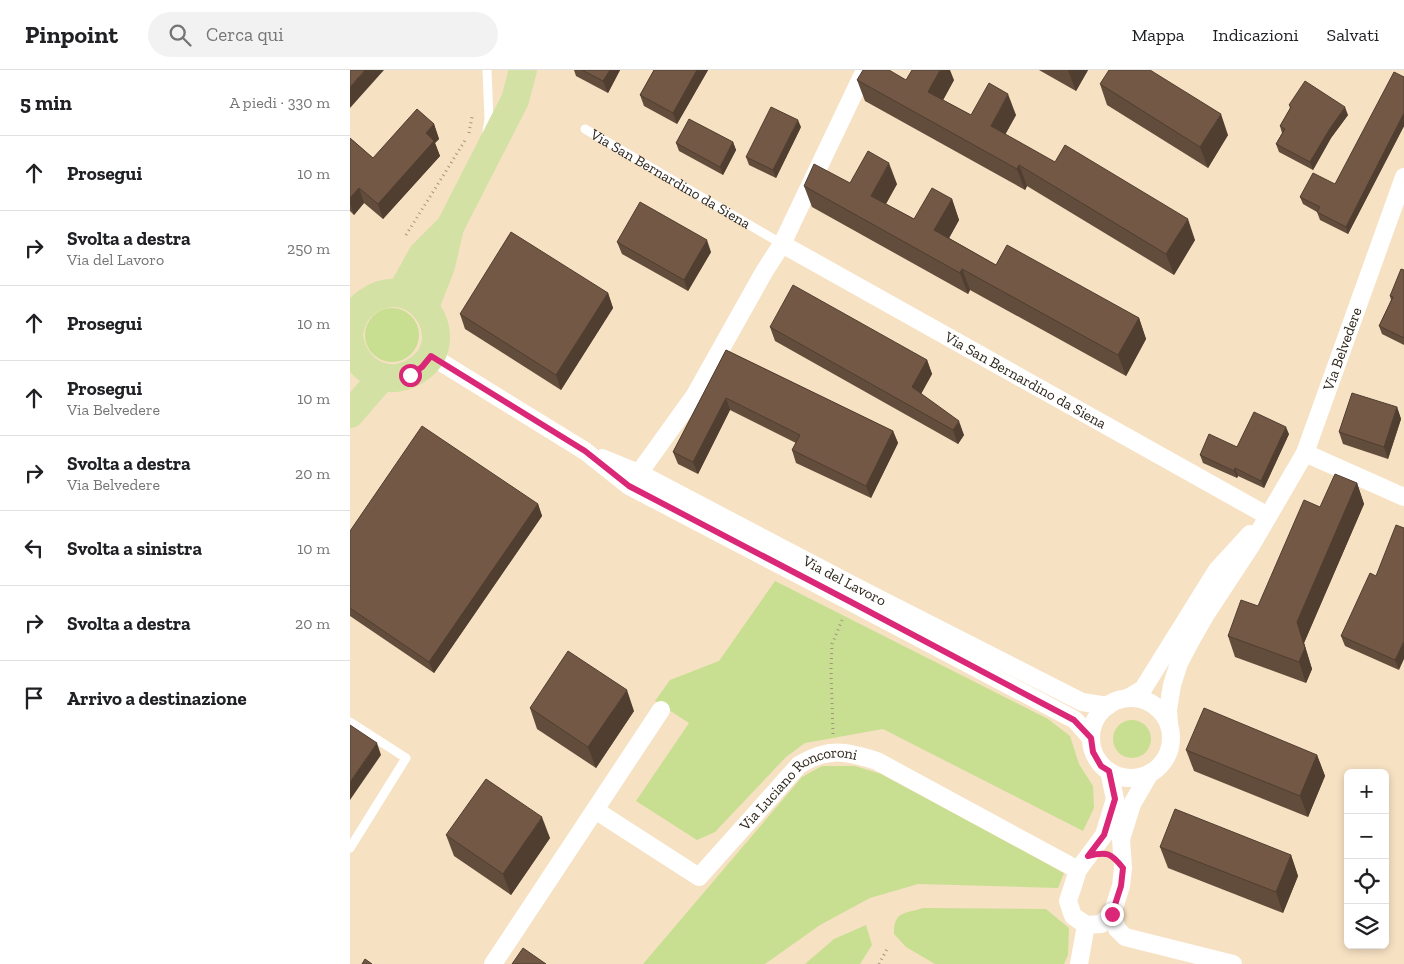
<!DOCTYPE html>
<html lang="it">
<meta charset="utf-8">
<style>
:root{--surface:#fff;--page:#f2f2f2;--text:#202124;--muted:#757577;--line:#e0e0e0}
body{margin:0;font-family:"Zilla Slab",serif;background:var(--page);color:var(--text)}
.controls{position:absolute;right:15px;bottom:15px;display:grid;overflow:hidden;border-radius:8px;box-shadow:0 2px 8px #0003}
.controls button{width:45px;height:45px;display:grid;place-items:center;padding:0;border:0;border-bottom:1px solid var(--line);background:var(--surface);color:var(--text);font:25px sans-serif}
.stop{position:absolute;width:15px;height:15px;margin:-11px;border:4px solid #db2777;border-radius:50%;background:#fff}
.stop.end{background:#db2777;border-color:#fff;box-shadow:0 1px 5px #0008}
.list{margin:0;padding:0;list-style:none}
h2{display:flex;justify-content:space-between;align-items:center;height:65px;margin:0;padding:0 20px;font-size:21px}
h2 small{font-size:16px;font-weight:400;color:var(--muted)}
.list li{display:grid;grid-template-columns:32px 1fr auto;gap:15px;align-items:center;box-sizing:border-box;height:75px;padding:0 20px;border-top:1px solid var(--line)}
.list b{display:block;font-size:19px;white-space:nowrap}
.list p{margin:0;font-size:16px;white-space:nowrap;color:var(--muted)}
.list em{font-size:16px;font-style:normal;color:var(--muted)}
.icon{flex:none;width:28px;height:28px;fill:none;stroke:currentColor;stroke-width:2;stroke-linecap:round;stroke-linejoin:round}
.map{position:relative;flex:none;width:1054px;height:894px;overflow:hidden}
header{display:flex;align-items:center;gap:30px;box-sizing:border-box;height:70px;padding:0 25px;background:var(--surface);border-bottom:1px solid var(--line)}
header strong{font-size:24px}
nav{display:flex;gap:28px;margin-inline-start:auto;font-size:18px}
.search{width:350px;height:45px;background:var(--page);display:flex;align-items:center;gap:12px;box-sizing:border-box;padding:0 18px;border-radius:28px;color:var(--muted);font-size:19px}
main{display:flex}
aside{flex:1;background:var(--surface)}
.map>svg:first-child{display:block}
.green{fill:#c8df92}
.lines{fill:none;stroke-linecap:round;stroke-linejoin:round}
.path{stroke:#a4947e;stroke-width:3;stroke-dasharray:1 4;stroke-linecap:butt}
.lane{stroke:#fff;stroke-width:9}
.street{stroke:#fff;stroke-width:18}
.primary{stroke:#d3e1a4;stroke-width:28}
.wall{fill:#624c3b}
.shaded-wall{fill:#503e30}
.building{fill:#725845;stroke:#503e30}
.route{stroke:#db2777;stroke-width:6}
.labels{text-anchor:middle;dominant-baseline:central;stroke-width:5;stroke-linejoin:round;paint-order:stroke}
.street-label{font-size:15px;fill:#2d251a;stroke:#fcf0de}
</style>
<header>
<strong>Pinpoint</strong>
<div class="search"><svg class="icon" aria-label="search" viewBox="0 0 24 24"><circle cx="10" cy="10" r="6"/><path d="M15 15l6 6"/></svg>Cerca qui</div>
<nav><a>Mappa</a><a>Indicazioni</a><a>Salvati</a></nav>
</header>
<main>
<aside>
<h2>5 min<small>A piedi · 330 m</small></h2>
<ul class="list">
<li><svg class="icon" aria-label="ahead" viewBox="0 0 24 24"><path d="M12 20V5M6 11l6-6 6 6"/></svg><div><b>Prosegui</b></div><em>10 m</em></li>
<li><svg class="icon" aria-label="right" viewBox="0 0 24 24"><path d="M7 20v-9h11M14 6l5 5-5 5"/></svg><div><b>Svolta a destra</b><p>Via del Lavoro</p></div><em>250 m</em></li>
<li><svg class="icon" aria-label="ahead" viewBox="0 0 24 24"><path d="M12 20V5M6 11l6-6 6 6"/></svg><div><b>Prosegui</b></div><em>10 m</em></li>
<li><svg class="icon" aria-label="ahead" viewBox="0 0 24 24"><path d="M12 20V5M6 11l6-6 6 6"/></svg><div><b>Prosegui</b><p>Via Belvedere</p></div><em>10 m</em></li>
<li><svg class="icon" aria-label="right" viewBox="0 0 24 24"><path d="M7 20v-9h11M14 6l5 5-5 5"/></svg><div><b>Svolta a destra</b><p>Via Belvedere</p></div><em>20 m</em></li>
<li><svg class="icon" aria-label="left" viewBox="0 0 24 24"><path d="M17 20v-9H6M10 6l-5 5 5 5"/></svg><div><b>Svolta a sinistra</b></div><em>10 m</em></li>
<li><svg class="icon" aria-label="right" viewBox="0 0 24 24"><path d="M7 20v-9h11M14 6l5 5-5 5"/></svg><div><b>Svolta a destra</b></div><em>20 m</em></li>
<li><svg class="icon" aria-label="arrive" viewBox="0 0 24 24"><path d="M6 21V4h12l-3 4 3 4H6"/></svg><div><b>Arrivo a destinazione</b></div></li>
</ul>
</aside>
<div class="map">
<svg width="1054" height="894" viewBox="0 0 1054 894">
<rect width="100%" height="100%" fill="#f6e1c3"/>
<g class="green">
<circle cx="42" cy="265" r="27"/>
<polygon points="425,511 698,649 720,666 729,694 743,716 744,738 733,761 533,659 455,673 436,687 365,762 347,770 286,731 339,653 305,631 320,610 369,591"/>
<circle cx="782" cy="669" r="19"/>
<polygon points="472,696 505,696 531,704 714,803 708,818 568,814 520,828 470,855 415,894 293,894 452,707"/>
<path d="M573 838 696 839 719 858 718 885 714 894H585L556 877 544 864C544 841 554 844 573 838Z"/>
<polygon points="516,855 522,875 510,894 455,894 484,869"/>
</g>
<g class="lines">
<g class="path">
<polyline points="119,63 122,47"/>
<polyline points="56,165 116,69"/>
<polyline points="483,664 481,600 482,574 493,548"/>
<polyline points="529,894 537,879"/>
</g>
<g class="lane">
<polyline points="137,0 139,49 137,62"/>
<path id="s1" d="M235 59 432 174"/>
<polyline points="0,652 56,688 0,778"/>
</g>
<g class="street">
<path id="s2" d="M432 174 918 446"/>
<polyline points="81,286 235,381 279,416 501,532 725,650 741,668"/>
<polyline points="955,383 1054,427"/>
<path id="s3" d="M252 388 289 403 508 518 732 632 758 636"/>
<polyline points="289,403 345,325 414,202 432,174 515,0"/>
<polyline points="778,628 793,619 867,500 900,464"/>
<circle cx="781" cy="668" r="40"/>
<path id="s4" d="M819 654 818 640 822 615 829 593 840 572 856 544 902 474 955 383 1054 107"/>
<polyline points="759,701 765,729 754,765 728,800 718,831 723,846 736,855 751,854 762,844 771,816 773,798 771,769 782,734 800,703"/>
<path id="s5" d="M245 740 349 807 449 695C478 677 496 681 527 691L728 800"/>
<polyline points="762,844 767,859 775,867 883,894"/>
<polyline points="143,894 311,640"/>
<polyline points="729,894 736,855"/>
</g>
<g class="primary">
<polyline points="51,223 72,185 100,157"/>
<polyline points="75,237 91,196 100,157 165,30 173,0"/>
<path d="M0 260C1 249 8 238 17 232 66 198 111 268 70 298 41 320 8 304 0 271"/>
<polyline points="0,344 32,307"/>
</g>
</g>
<g class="wall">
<polygon points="224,0 270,0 258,23 226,6"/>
<polygon points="304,0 358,0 327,54 294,36 290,25"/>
<polygon points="689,0 738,0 726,21"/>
<polygon points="1054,7 1054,56 998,164 970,150 967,142 953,134 950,127 985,114"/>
<polygon points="507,10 604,10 593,30 621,45 666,45 655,65 845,170 824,205 677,116 675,120 515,31"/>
<polygon points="750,14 878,65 858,98 757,35"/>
<polygon points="939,35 998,45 981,68 963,100 929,82 926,74 932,63 930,56 940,38"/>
<polygon points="84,54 89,69 85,73 90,86 33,149 14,133 4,145 0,141 0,68 23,88"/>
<polygon points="451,57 426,108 399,95 396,87"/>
<polygon points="383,72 386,80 373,105 329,81 326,73"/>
<polygon points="500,113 547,114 536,134 564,149 602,129 609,150 599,168 646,195 789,248 796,269 776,306 620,220 618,224 462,137 454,116"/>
<polygon points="267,172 361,182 338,221 272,184"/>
<polygon points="1054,200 1054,275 1032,264 1029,256 1041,230 1040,226"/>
<polygon points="258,223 263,238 211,320 115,259 110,244"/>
<polygon points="420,257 577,290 582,304 571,324 614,365 608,374 425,271"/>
<polygon points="376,280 543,361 548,373 521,428 446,393 442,380 446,373 380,340 348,404 328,394 323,382"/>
<polygon points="1047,337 1051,349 1038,389 993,374 989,362"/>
<polygon points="939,364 914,418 888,406 887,408 853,393 850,385"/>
<polygon points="1007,413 1014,434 954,573 962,599 956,613 885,587 878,566 908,536 970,437"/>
<polygon points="188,434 192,446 84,603 0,546 0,461"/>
<polygon points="1026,506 1049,600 995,576 991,566"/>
<polygon points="180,638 284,641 246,698 187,659"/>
<polygon points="836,680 967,685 975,706 958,747 844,701"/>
<polygon points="96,765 200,768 161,825 104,786"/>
<polygon points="810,777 941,785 948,806 933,843 818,798"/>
</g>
<g class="shaded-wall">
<polygon points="15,0 34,0 0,38 0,17"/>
<polygon points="260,0 270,0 258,23 253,11"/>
<polygon points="347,0 358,0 327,54 323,43"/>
<polygon points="590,0 600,0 604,10 586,43 578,22"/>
<polygon points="718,0 738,0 726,21"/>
<polygon points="658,24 666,45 648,77 641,56"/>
<polygon points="995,37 998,45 981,68 963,100 960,92 979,60"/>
<polygon points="1054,43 1054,56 998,164 996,157"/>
<polygon points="871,44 878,65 858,98 850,77"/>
<polygon points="448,50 451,57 426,108 423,100"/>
<polygon points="84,54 89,69 85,73 90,86 33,149 28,134 76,63"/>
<polygon points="383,72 386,80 373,105 370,97"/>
<polygon points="539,93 547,114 529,146 521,126"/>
<polygon points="669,95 677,116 675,120 667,99"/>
<polygon points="9,118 14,133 4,145 0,134 0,128"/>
<polygon points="602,129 609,150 592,181 584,160"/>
<polygon points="838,149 845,170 824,205 816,184"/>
<polygon points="357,170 361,182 338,221 334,210"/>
<polygon points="612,199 620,220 618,224 610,203"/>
<polygon points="258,223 263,238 211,320 206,305"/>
<polygon points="789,248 796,269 776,306 768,285"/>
<polygon points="577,290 582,304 567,331 562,317"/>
<polygon points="376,328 380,340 348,404 343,392"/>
<polygon points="1047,337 1051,349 1038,389 1034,377"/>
<polygon points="609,351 614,365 608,374 603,360"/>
<polygon points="936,357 939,364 914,418 911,411"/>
<polygon points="543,361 548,373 521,428 516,416"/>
<polygon points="885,398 888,406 887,408 884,401"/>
<polygon points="1007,413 1014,434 954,573 962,599 956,613 949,592 947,552"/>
<polygon points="188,434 192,446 84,603 79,592"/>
<polygon points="1054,571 1054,589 1049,600 1045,590"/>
<polygon points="277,620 284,641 246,698 238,677"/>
<polygon points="27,673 31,685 0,730 0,712"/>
<polygon points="967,685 975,706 958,747 950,726"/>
<polygon points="192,747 200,768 161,825 153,804"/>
<polygon points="941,785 948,806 933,843 926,822"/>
</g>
<g class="building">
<polygon points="0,0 15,0 0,17"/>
<polygon points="232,0 260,0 253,11"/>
<polygon points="304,0 347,0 323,43 290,25"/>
<polygon points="513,0 539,0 556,10 562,0 590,0 578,22 621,45 639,13 658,24 641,56 705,92 715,75 838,149 816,184 669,95 667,99 507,10"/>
<polygon points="759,0 800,0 871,44 850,77 750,14"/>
<polygon points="1044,2 1054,7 1054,43 996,157 967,142 970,137 950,127 963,103 985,114"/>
<polygon points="955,11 995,37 979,60 960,92 926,74 935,59 930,56 941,37 939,35"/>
<polygon points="421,37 448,50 423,100 396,87"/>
<polygon points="67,39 84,54 76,63 84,71 28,134 9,118 0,128 0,68 23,88"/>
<polygon points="339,49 383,72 370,97 326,73"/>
<polygon points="518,81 539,93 521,126 564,149 582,118 602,129 584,160 646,195 657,175 789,248 768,285 612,199 610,203 454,116 464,94 500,113"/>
<polygon points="290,132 357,170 334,210 267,172"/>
<polygon points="161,162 258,223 206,305 110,244"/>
<polygon points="1051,199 1054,200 1054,268 1029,256 1043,227 1040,226"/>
<polygon points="443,215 577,290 562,317 609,351 603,360 420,257"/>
<polygon points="376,280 543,361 516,416 442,380 450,365 376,328 343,392 323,382"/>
<polygon points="1002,323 1047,337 1034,377 989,362"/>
<polygon points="904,342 936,357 911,411 885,398 884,401 850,385 859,364 887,377"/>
<polygon points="72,356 188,434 79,592 0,538 0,461"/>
<polygon points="985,404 1007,413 947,552 955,578 949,592 878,566 891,530 908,536 954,430 970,437"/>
<polygon points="1046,455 1054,458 1054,571 1045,590 991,566 1020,503 1026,506"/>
<polygon points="218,581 277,620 238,677 180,638"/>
<polygon points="854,638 967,685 950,726 836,680"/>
<polygon points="0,655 27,673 0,712"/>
<polygon points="136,709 192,747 153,804 96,765"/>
<polygon points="825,739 941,785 926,822 810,777"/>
<polygon points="173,878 196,894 162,894"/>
<polygon points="15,889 22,894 12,894"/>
</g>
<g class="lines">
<path class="route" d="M60 305 72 297 81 286 235 381 279 416 501 532 724 650 741 668 743 682 751 696 759 701 765 729 754 765 738 786C757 781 761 783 773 798L771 816 762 844"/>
</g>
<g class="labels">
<g class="street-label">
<text stroke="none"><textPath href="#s1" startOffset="99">Via San Bernardino da Siena</textPath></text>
<text stroke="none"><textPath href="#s4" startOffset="418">Via Belvedere</textPath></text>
<text stroke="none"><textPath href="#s2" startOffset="279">Via San Bernardino da Siena</textPath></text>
<text stroke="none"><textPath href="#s3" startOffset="272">Via del Lavoro</textPath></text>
<text stroke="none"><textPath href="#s5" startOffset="262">Via Luciano Roncoroni</textPath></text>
</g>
</g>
</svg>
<div class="controls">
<button>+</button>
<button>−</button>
<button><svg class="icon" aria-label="locate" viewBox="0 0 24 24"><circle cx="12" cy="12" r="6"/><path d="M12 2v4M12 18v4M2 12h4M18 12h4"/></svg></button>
<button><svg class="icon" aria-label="layers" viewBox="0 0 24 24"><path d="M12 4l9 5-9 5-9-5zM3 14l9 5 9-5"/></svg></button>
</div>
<div class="stop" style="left:60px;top:305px"></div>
<div class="stop end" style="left:762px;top:844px"></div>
</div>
</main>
